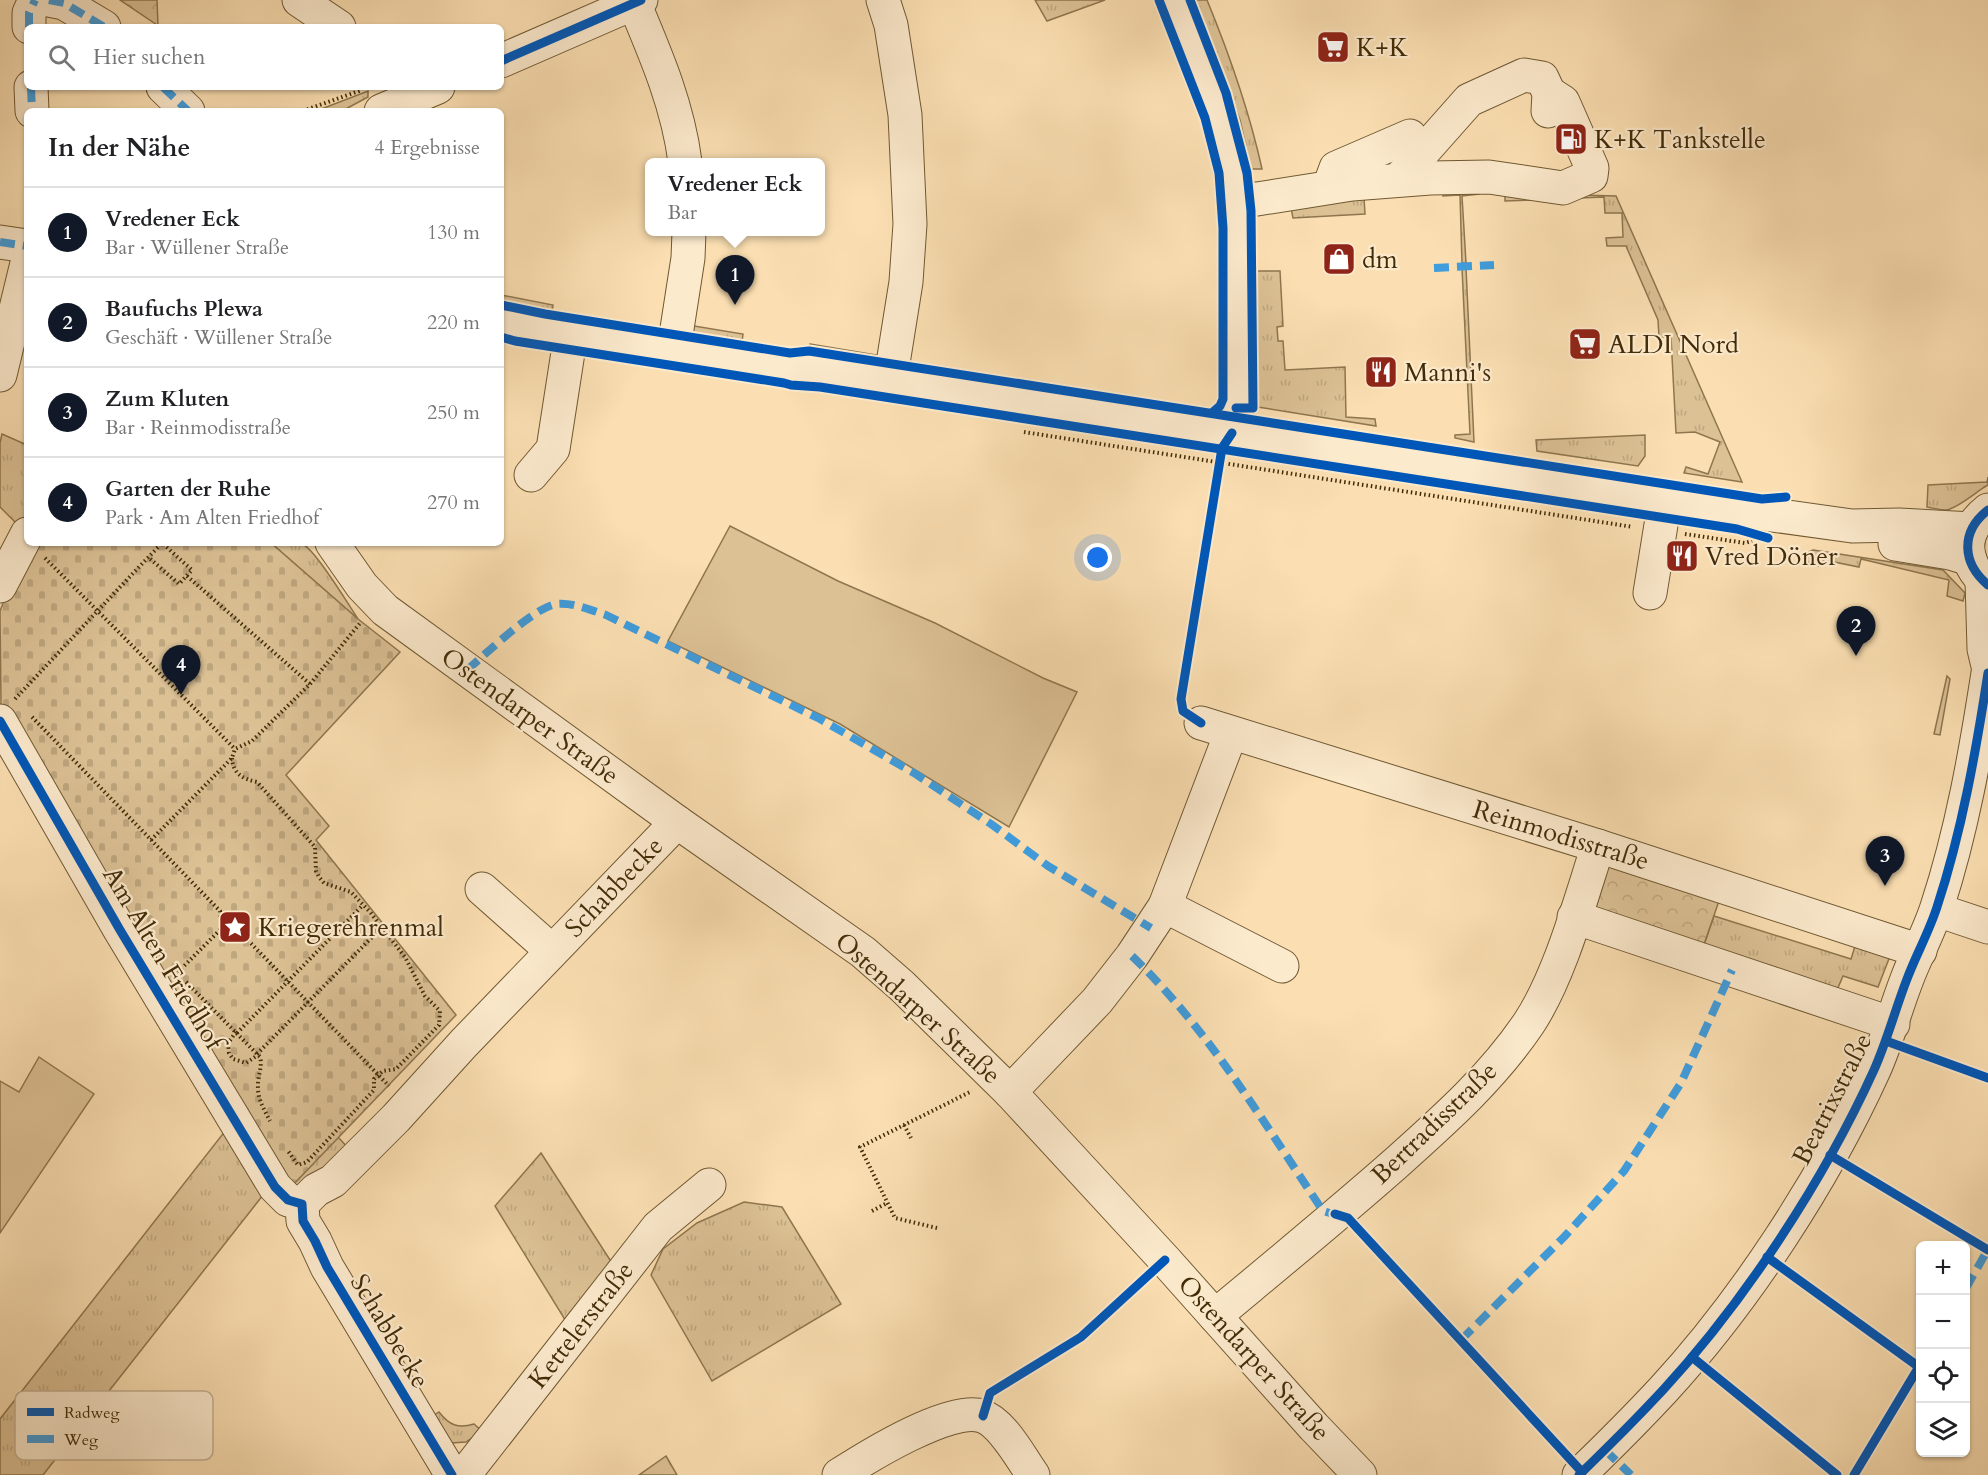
<!DOCTYPE html>
<html lang="de">
<meta charset="utf-8">
<style>
:root{--surface:#fff;--page:#f2f2f2;--text:#202124;--muted:#757577;--line:#e0e0e0;--accent:#111827}
body{margin:0;font-family:Cardo,serif;background:var(--page);color:var(--text)}
.controls{position:absolute;right:18px;bottom:18px;display:grid;overflow:hidden;border-radius:9px;box-shadow:0 2px 4px #0004}
.controls button{width:54px;height:54px;display:grid;place-items:center;padding:0;border:0;border-bottom:2px solid var(--line);background:var(--surface);color:var(--text);font:30px sans-serif}
.you{position:absolute;left:1098px;top:558px;width:21px;height:21px;margin:-15px;border:4px solid #fff;border-radius:50%;background:#1a73e8;box-shadow:0 0 0 9px #1a73e833}
.badge{display:grid;place-items:center;width:39px;height:39px;border-radius:50%;background:var(--accent);color:#fff;font-size:20px;font-weight:700}
.pin{position:absolute;translate:-50% -50px;filter:drop-shadow(0 2px 3px #0008)}
.pin::after{content:'';position:absolute;top:32px;width:21px;height:18px;background:inherit;clip-path:polygon(0 0,100% 0,50% 100%)}
.popup{position:absolute;left:645px;top:158px;width:180px;height:78px;box-sizing:border-box;display:grid;place-content:center;border-radius:9px;background:var(--surface);filter:drop-shadow(0 2px 4px #0005);font-size:20px;white-space:nowrap;color:var(--muted)}
.popup b{font-size:22px;color:var(--text)}
.popup::after{content:'';position:absolute;left:50%;top:100%;margin-left:-12px;border:12px solid transparent;border-top-color:var(--surface)}
.list{margin:0;padding:0;list-style:none}
h2{display:flex;justify-content:space-between;align-items:center;height:78px;margin:0;padding:0 24px;font-size:26px}
h2 small{font-size:20px;font-weight:400;color:var(--muted)}
.list li{display:grid;grid-template-columns:39px 1fr auto;gap:18px;align-items:center;box-sizing:border-box;height:90px;padding:0 24px;border-top:2px solid var(--line)}
.list b{display:block;font-size:22px;white-space:nowrap}
.list p{margin:0;font-size:20px;white-space:nowrap;color:var(--muted)}
.list em{font-size:20px;font-style:normal;color:var(--muted)}
.icon{flex:none;width:33px;height:33px;fill:none;stroke:currentColor;stroke-width:2;stroke-linecap:round;stroke-linejoin:round}
.map{position:relative;flex:none;width:1988px;height:1475px;overflow:hidden}
.search{position:absolute;background:var(--surface);box-shadow:0 2px 4px #0004;left:24px;top:24px;width:480px;height:66px;display:flex;align-items:center;gap:15px;box-sizing:border-box;padding:0 21px;border-radius:9px;color:var(--muted);font-size:22px}
.panel{position:absolute;background:var(--surface);box-shadow:0 2px 4px #0004;left:24px;top:108px;width:480px;height:438px;border-radius:9px}
.map>svg:first-child{display:block}
.grass{fill:url(#grass-tufts);stroke:#8f764e;stroke-width:1.5}
.forest{fill:url(#forest-crowns);stroke:#8f764e;stroke-width:1.5}
.cemetery{fill:url(#cemetery-stones);stroke:#8f764e;stroke-width:1.5}
.garden{fill:#dcc195;stroke:#8f764e;stroke-width:1.5}
.lines{fill:none;stroke-linecap:round;stroke-linejoin:round}
.minor-casing{stroke:#705932;stroke-width:35}
.path{stroke:#422c07;stroke-width:4;stroke-dasharray:1.5 3;stroke-linecap:butt}
.minor{stroke:#fceacd;stroke-width:33}
.quiet{stroke:#3f9cdd;stroke-width:8;stroke-dasharray:15 8;stroke-linecap:butt}
.cycleway-casing{stroke:#fceacd;stroke-width:13}
.cycleway{stroke:#0057b8;stroke-width:9}
.labels{text-anchor:middle;dominant-baseline:central;stroke-width:4.5;stroke-linejoin:round;paint-order:stroke}
.poi-label{font-size:26px;fill:#422c07;stroke:#fceacd;text-anchor:start}
.street-label{font-size:26px;fill:#422c07;stroke:#fceacd}
.key{fill:#fceacd;stroke:#c4b192;stroke-width:1.5}
.key-label{font-size:16px;fill:#422c07}
</style>
<div class="map">
<svg width="1988" height="1475" viewBox="0 0 1988 1475">
<defs>
<pattern id="grass-tufts" width="24" height="20" patternUnits="userSpaceOnUse" patternTransform="scale(1.5)"><rect width="24" height="20" fill="#dcc195"/><path d="M3 7l-1-3M5 7V3M7 7l1-3M15 17l-1-3M17 17v-4M19 17l1-3" fill="none" stroke="#bea67f"/></pattern>
<pattern id="forest-crowns" width="20" height="18" patternUnits="userSpaceOnUse" patternTransform="scale(1.5)"><rect width="20" height="18" fill="#dcc195"/><path d="M2 6a3 3 0 1 1 6 0M12 15a3 3 0 1 1 6 0" fill="none" stroke="#bea67f"/></pattern>
<pattern id="cemetery-stones" width="16" height="16" patternUnits="userSpaceOnUse" patternTransform="scale(1.5)"><rect width="16" height="16" fill="#dcc195"/><path d="M2 7V4a2 2 0 0 1 4 0v3zM10 15v-3a2 2 0 0 1 4 0v3z" fill="#bea67f"/></pattern>
</defs>
<rect width="100%" height="100%" fill="#fbdfb2"/>
<filter id="stains"><feTurbulence type="fractalNoise" baseFrequency=".00333" numOctaves="4"/><feColorMatrix values="0 0 0 0 .2 0 0 0 0 .09 0 0 0 0 .02 0 0 0 .5 -.17"/></filter>
<radialGradient id="worn" r=".72"><stop offset=".6" stop-color="#630" stop-opacity="0"/><stop offset="1" stop-color="#630" stop-opacity=".3"/></radialGradient>
<g class="grass">
<polygon points="1035,0 1105,0 1047,21"/>
<path d="M1194 0H1207C1230 56 1249 110 1262 169H1251L1240 120Z"/>
<polygon points="368,91 368,97 342,111 316,111"/>
<polygon points="1443,192 1479,193 1479,194 1462,196 1466,263 1462,263 1460,195 1443,196"/>
<polygon points="1505,193 1616,196 1742,482 1684,473 1686,467 1708,474 1720,442 1695,432 1676,433 1671,337 1659,337 1658,320 1626,246 1607,246 1606,238 1623,237 1622,213 1605,213 1604,197 1505,201"/>
<polygon points="1364,198 1365,214 1293,218 1291,208"/>
<polygon points="1462,268 1466,268 1474,442 1455,438 1455,435 1470,434"/>
<polygon points="1280,271 1283,326 1277,327 1278,341 1283,341 1285,370 1345,367 1346,417 1375,419 1376,426 1258,407 1257,271"/>
<polygon points="501,295 553,305 552,313 501,303"/>
<polygon points="688,325 743,334 742,342 694,334"/>
<polygon points="810,344 882,356 878,360 809,349"/>
<polygon points="2,434 27,445 27,519 22,529 0,507 0,443"/>
<polygon points="1645,435 1645,456 1638,466 1537,451 1536,440"/>
<path d="M1988 477V485C1977 491 1957 509 1946 510 1940 510 1933 508 1927 507L1928 485 1987 482Z"/>
<path d="M271 543C281 543 295 540 304 545 317 552 348 604 358 619Z"/>
<polygon points="1813,550 1943,570 1965,593 1963,601 1947,596 1949,580 1861,559 1859,567 1819,559 1818,566 1805,561 1806,553"/>
<polygon points="1947,676 1950,679 1940,735 1934,734"/>
<polygon points="1714,916 1851,959 1857,940 1892,951 1878,987 1843,976 1837,990 1704,945"/>
<polygon points="229,1126 267,1190 43,1475 0,1475 0,1419"/>
<polygon points="338,1137 350,1150 312,1182 289,1189"/>
<polygon points="541,1153 612,1263 567,1323 495,1206"/>
<polygon points="744,1202 782,1207 841,1304 712,1381 651,1275 663,1249 697,1223"/>
<path d="M439 1412C449 1425 458 1429 474 1424L482 1431 466 1442 451 1443 427 1420Z"/>
<polygon points="666,1456 677,1475 639,1475"/>
</g>
<g class="forest">
<polygon points="120,0 157,0 158,26 157,25"/>
<polygon points="1614,864 1720,898 1701,953 1592,913 1605,868"/>
</g>
<polygon class="cemetery" points="32,543 271,543 358,619 400,652 286,775 329,826 316,840 456,1015 289,1189 1,706 0,611 10,585"/>
<g class="garden">
<polygon points="730,526 838,581 935,623 1043,678 1077,692 1009,827 840,724 668,641"/>
<polygon points="39,1057 94,1094 0,1233 0,1081 19,1092"/>
</g>
<g class="lines">
<defs>
<g id="minor">
<polyline points="49,0 64,3 104,27"/>
<polyline points="299,0 339,27"/>
<polyline points="883,0 891,25 905,115 910,224 906,282 890,382"/>
<path d="M1174 0C1193 49 1214 99 1226 151 1239 204 1237 260 1238 314 1239 354 1241 395 1232 433"/>
<path d="M634 3C656 55 678 106 685 162"/>
<polyline points="29,27 29,13 35,0"/>
<polyline points="501,61 641,0"/>
<polyline points="31,87 32,111"/>
<polyline points="163,87 188,111"/>
<polyline points="381,111 438,87"/>
<polyline points="1399,179 1469,100 1524,75 1542,78 1549,93 1548,111"/>
<polyline points="1329,187 1336,168 1410,136"/>
<polyline points="1234,199 1257,199 1352,184 1430,178 1489,177 1563,188 1591,176 1592,168 1563,102 1549,93"/>
<polyline points="0,242 27,246"/>
<polyline points="501,320 571,333 890,382 1401,457 1665,500 1852,526 1899,525 1972,529"/>
<polyline points="674,348 688,258 689,232"/>
<polyline points="0,375 27,263"/>
<polyline points="531,475 553,449 571,333"/>
<path d="M1988 510C1960 532 1962 563 1988 585"/>
<polyline points="332,543 362,586 385,610 677,822 863,952 902,986 1010,1092 1165,1260 1314,1427 1360,1475"/>
<polyline points="1895,544 1950,553 1970,559"/>
<polyline points="1982,580 1984,649 1988,666"/>
<polyline points="0,586 27,534"/>
<polyline points="1650,593 1665,500"/>
<polyline points="0,721 120,930 275,1187 288,1200 302,1204"/>
<polyline points="1201,723 1598,846 1920,951"/>
<polyline points="482,889 552,951"/>
<polyline points="1165,906 1282,966"/>
<polyline points="1937,910 1988,927"/>
<polyline points="1574,917 1893,1024"/>
<polyline points="1010,1092 1097,1001 1132,956 1165,906 1231,733"/>
<path d="M1215 1316C1275 1266 1336 1216 1395 1164 1443 1121 1492 1078 1529 1023 1560 976 1580 901 1598 846"/>
<polyline points="452,1475 327,1267 315,1241 303,1221 302,1204 316,1190 333,1181 396,1118 464,1043 677,822"/>
<polyline points="464,1475 658,1227 709,1185"/>
<path d="M839 1475C867 1457 951 1405 982 1416 1002 1422 1021 1458 1033 1475"/>
<path d="M1579 1475C1608 1447 1636 1419 1663 1390 1745 1301 1824 1180 1874 1070 1887 1041 1895 1010 1907 979 1916 955 1929 932 1937 907 1962 831 1976 751 1988 673"/>
</g>
</defs>
<use href="#minor" class="minor-casing"/>
<g class="path">
<polyline points="224,111 228,111"/>
<polyline points="303,111 362,90"/>
<polyline points="1024,432 1633,527"/>
<polyline points="1685,534 1745,543 1752,541"/>
<polyline points="45,558 235,749"/>
<polyline points="187,576 310,684"/>
<path d="M15 699C64 647 112 595 162 543L192 570 179 584 148 557"/>
<polyline points="32,717 220,911 222,928 234,940 241,933 389,1086"/>
<path d="M232 758C233 774 243 779 257 782L315 847 316 871 319 877 324 883 351 892 370 912 405 957 425 996 440 1011 439 1025 396 1069 383 1071 374 1079V1090L307 1162 298 1165 288 1151"/>
<polyline points="151,840 232,758 235,749 252,741 310,684 361,622"/>
<polyline points="178,972 222,928"/>
<path d="M186 982 260 1057C263 1067 257 1077 258 1088 258 1100 265 1111 270 1121"/>
<polyline points="236,1032 228,1043 229,1053 233,1059 246,1063 258,1055"/>
<polyline points="237,1033 363,905"/>
<polyline points="257,1054 382,927"/>
<polyline points="904,1125 911,1138"/>
<polyline points="872,1211 887,1203"/>
<polyline points="937,1228 895,1218 860,1147 972,1091"/>
</g>
<use href="#minor" class="minor"/>
<g class="quiet">
<polyline points="49,0 64,3 104,27"/>
<polyline points="29,27 29,13 35,0"/>
<polyline points="31,87 32,111"/>
<polyline points="163,87 188,111"/>
<polyline points="0,242 27,246"/>
<polyline points="1434,268 1494,265"/>
<path d="M467 670C486 654 533 608 556 604 572 602 591 610 606 615L820 719 914 773 991 824 1048 866 1151 928"/>
<path d="M1132 956C1209 1030 1264 1123 1323 1211L1340 1216"/>
<polyline points="1966,1288 1988,1249"/>
<polyline points="1461,1340 1564,1237 1624,1171 1681,1083 1732,970"/>
<polyline points="1605,1450 1631,1475"/>
</g>
<defs>
<g id="cycleway">
<polyline points="1159,0 1205,118 1219,173 1223,228 1223,399 1220,406 1212,413"/>
<polyline points="1190,0 1226,93 1247,173 1251,211 1253,408 1236,408"/>
<polyline points="501,61 641,0"/>
<polyline points="501,305 545,314 790,353 809,351 1762,499 1786,497"/>
<polyline points="501,337 515,341 784,383 791,385 820,387 1737,529 1768,538"/>
<path d="M1988 510C1960 532 1962 563 1988 585"/>
<polyline points="0,721 120,930 275,1187 288,1200 302,1204 303,1221 315,1241 327,1267 452,1475"/>
<polyline points="1201,723 1183,711 1181,699 1222,448 1232,433"/>
<polyline points="1886,1041 1988,1078"/>
<polyline points="1830,1155 1988,1250"/>
<polyline points="1335,1214 1348,1218 1582,1472"/>
<polyline points="1767,1257 1919,1367"/>
<polyline points="1692,1357 1837,1475"/>
<polyline points="983,1416 990,1393 1081,1337 1165,1260"/>
<path d="M1579 1475C1608 1447 1636 1419 1663 1390 1745 1301 1824 1180 1874 1070 1887 1041 1895 1010 1907 979 1916 955 1929 932 1937 907 1962 831 1976 751 1988 673"/>
<polyline points="1854,1475 1920,1365"/>
</g>
</defs>
<use href="#cycleway" class="cycleway-casing"/>
<use href="#cycleway" class="cycleway"/>
</g>
<defs>
<symbol id="supermarket-square" viewBox="-11 -11 22 22"><rect x="-9" y="-9" width="18" height="18" rx="4" fill="#8f2418" stroke="#fceacd"/><path d="M-6-5.5h2.5l.6 2H6L4.5 2H-2.5L-4.4-4H-6ZM-1.5 3.2a1.3 1.3 0 1 0 .1 0ZM3 3.2a1.3 1.3 0 1 0 .1 0Z" fill="#fff"/></symbol>
<symbol id="fuel-square" viewBox="-11 -11 22 22"><rect x="-9" y="-9" width="18" height="18" rx="4" fill="#8f2418" stroke="#fceacd"/><path d="M-5.5-6h7V0h2V4h1.3V-2.5L3-4.5l.8-.8L6-3V5H2.5V1h-1V6h-7ZM-4.2-4.7v3.2H.2V-4.7Z" fill="#fff"/></symbol>
<symbol id="shop-square" viewBox="-11 -11 22 22"><rect x="-9" y="-9" width="18" height="18" rx="4" fill="#8f2418" stroke="#fceacd"/><path d="M-5-2.5h2.3a2.7 3.5 0 0 1 5.4 0H5L5.5 6h-11ZM-1.5-2.5h3a1.5 2.3 0 0 0-3 0Z" fill="#fff"/></symbol>
<symbol id="restaurant-square" viewBox="-11 -11 22 22"><rect x="-9" y="-9" width="18" height="18" rx="4" fill="#8f2418" stroke="#fceacd"/><path d="M-5-6h1v4h1v-4h1v4h1v-4h1v5L-1.5 .5V6h-2V.5L-5-1ZM5-6V6H3V1.5H1.5Q1.5-4 5-6Z" fill="#fff"/></symbol>
<symbol id="sight-square" viewBox="-11 -11 22 22"><rect x="-9" y="-9" width="18" height="18" rx="4" fill="#8f2418" stroke="#fceacd"/><path d="M0-6L1.8-2.2L6-1.7L2.9 1.2L3.7 5.4L0 3.3L-3.7 5.4L-2.9 1.2L-6-1.7L-1.8-2.2Z" fill="#fff"/></symbol>
</defs>
<g fill-rule="evenodd">
<use href="#supermarket-square" x="1314" y="28" width="38" height="38"/>
<use href="#fuel-square" x="1552" y="120" width="38" height="38"/>
<use href="#shop-square" x="1320" y="240" width="38" height="38"/>
<use href="#supermarket-square" x="1566" y="325" width="38" height="38"/>
<use href="#restaurant-square" x="1362" y="353" width="38" height="38"/>
<use href="#restaurant-square" x="1663" y="537" width="38" height="38"/>
<use href="#sight-square" x="216" y="908" width="38" height="38"/>
</g>
<g class="labels">
<g class="poi-label">
<text x="1356" y="47">K+K</text>
<text x="1594" y="139">K+K Tankstelle</text>
<text x="1362" y="259">dm</text>
<text x="1608" y="344">ALDI Nord</text>
<text x="1404" y="372">Manni's</text>
<text x="1705" y="556">Vred Döner</text>
<text x="258" y="927">Kriegerehrenmal</text>
</g>
<g class="street-label">
<text transform="translate(530 716) rotate(36)">Ostendarper Straße</text>
<text transform="translate(1561 835) rotate(17)">Reinmodisstraße</text>
<text transform="translate(614 887) rotate(-46)">Schabbecke</text>
<text transform="translate(163 958) rotate(59)">Am Alten Friedhof</text>
<text transform="translate(918 1008) rotate(42)">Ostendarper Straße</text>
<text transform="translate(1832 1099) rotate(-63)">Beatrixstraße</text>
<text transform="translate(1434 1123) rotate(-44)">Bertradisstraße</text>
<text transform="translate(581 1325) rotate(-52)">Kettelerstraße</text>
<text transform="translate(390 1331) rotate(59)">Schabbecke</text>
<text transform="translate(1254 1358) rotate(48)">Ostendarper Straße</text>
</g>
</g>
<rect x="15" y="1391" width="198" height="69" rx="9" class="key"/>
<rect x="27" y="1408" width="27" height="8" fill="#0057b8"/>
<rect x="27" y="1435" width="27" height="8" fill="#3f9cdd"/>
<g class="key-label">
<text x="64" y="1418">Radweg</text>
<text x="64" y="1445">Weg</text>
</g>
<rect width="100%" height="100%" filter="url(#stains)"/>
<rect width="100%" height="100%" fill="url(#worn)"/>
</svg>
<div class="controls">
<button>+</button>
<button>−</button>
<button><svg class="icon" aria-label="locate" viewBox="0 0 24 24"><circle cx="12" cy="12" r="6"/><path d="M12 2v4M12 18v4M2 12h4M18 12h4"/></svg></button>
<button><svg class="icon" aria-label="layers" viewBox="0 0 24 24"><path d="M12 4l9 5-9 5-9-5zM3 14l9 5 9-5"/></svg></button>
</div>
<div class="you"></div>
<div class="pin badge" style="left:735px;top:305px">1</div>
<div class="popup"><b>Vredener Eck</b>Bar</div>
<div class="pin badge" style="left:1856px;top:656px">2</div>
<div class="pin badge" style="left:1885px;top:886px">3</div>
<div class="pin badge" style="left:181px;top:695px">4</div>
<div class="search"><svg class="icon" aria-label="search" viewBox="0 0 24 24"><circle cx="10" cy="10" r="6"/><path d="M15 15l6 6"/></svg>Hier suchen</div>
<section class="panel">
<h2>In der Nähe<small>4 Ergebnisse</small></h2>
<ul class="list">
<li><span class="badge">1</span><div><b>Vredener Eck</b><p>Bar · Wüllener Straße</p></div><em>130 m</em></li>
<li><span class="badge">2</span><div><b>Baufuchs Plewa</b><p>Geschäft · Wüllener Straße</p></div><em>220 m</em></li>
<li><span class="badge">3</span><div><b>Zum Kluten</b><p>Bar · Reinmodisstraße</p></div><em>250 m</em></li>
<li><span class="badge">4</span><div><b>Garten der Ruhe</b><p>Park · Am Alten Friedhof</p></div><em>270 m</em></li>
</ul>
</section>
</div>
